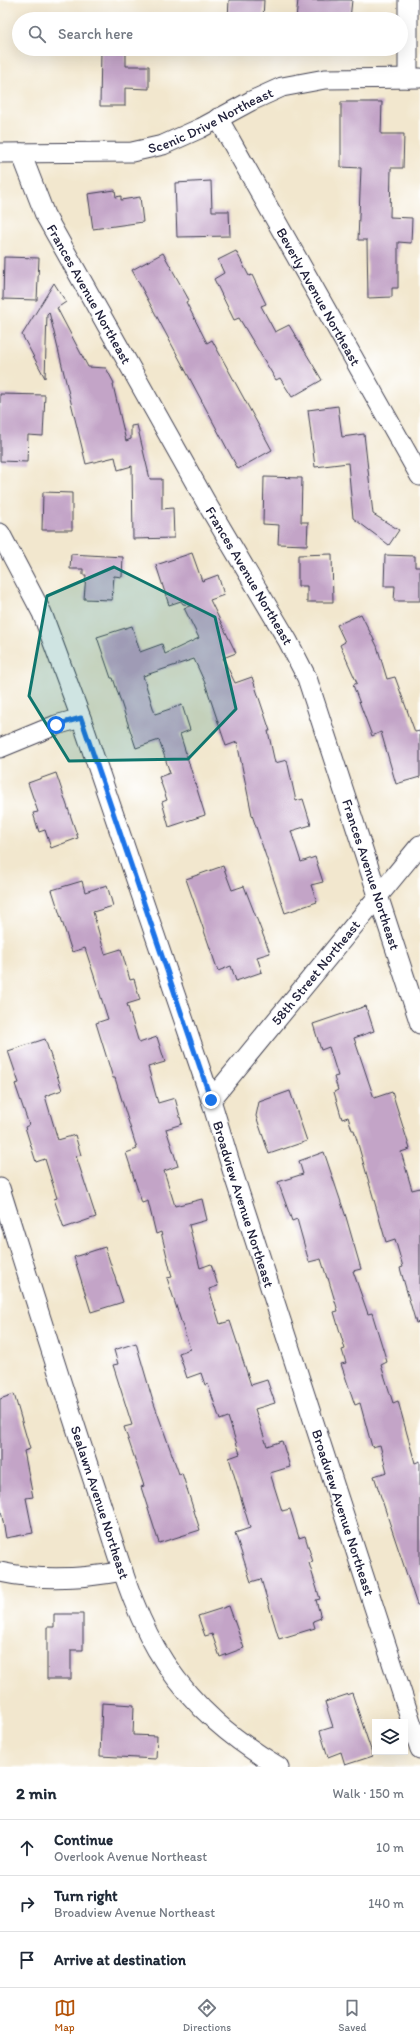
<!DOCTYPE html>
<meta charset="utf-8">
<style>
:root{--surface:#fff;--page:#f2f2f3;--text:#1f2937;--muted:#747a83;--line:#e0e1e3;--accent:#b45309}
body{margin:0;font-family:Itim,sans-serif;background:var(--page);color:var(--text)}
.controls{position:absolute;right:12px;bottom:12px;display:grid;overflow:hidden;border-radius:0px;box-shadow:0 4px 16px #0002}
.controls button{width:36px;height:36px;display:grid;place-items:center;padding:0;border:0;border-bottom:1px solid var(--line);background:var(--surface);color:var(--text);font:20px sans-serif}
.stop{position:absolute;width:12px;height:12px;margin:-9px;border:3px solid #1a73e8;border-radius:50%;background:#fff}
.stop.end{background:#1a73e8;border-color:#fff;box-shadow:0 1px 4px #0008}
.list{margin:0;padding:0;list-style:none}
h2{display:flex;justify-content:space-between;align-items:center;height:52px;margin:0;padding:0 16px;font-size:17px}
h2 small{font-size:13px;font-weight:400;color:var(--muted)}
.list li{display:grid;grid-template-columns:26px 1fr auto;gap:12px;align-items:center;box-sizing:border-box;height:56px;padding:0 16px;border-top:1px solid var(--line)}
.list b{display:block;font-size:15px;white-space:nowrap}
.list p{margin:0;font-size:13px;white-space:nowrap;color:var(--muted)}
.list em{font-size:13px;font-style:normal;color:var(--muted)}
.icon{flex:none;width:22px;height:22px;fill:none;stroke:currentColor;stroke-width:2;stroke-linecap:round;stroke-linejoin:round}
.map{position:relative;flex:none;width:420px;height:1767px;overflow:hidden}
.search{position:absolute;background:var(--surface);box-shadow:0 4px 16px #0002;left:12px;right:12px;top:12px;height:44px;display:flex;align-items:center;gap:10px;box-sizing:border-box;padding:0 14px;border-radius:22px;color:var(--muted);font-size:15px}
.sheet{height:220px;background:var(--surface)}
nav{display:flex;justify-content:space-around;align-items:center;box-sizing:border-box;height:56px;border-top:1px solid var(--line);background:var(--surface);font-size:11px;color:var(--muted)}
nav a{display:grid;justify-items:center;gap:2px}
nav .on{color:var(--accent)}
.map>svg:first-child{display:block}
.building{fill:#c3a4c7}
.lines{fill:none;stroke-linecap:round;stroke-linejoin:round}
.minor-casing{stroke:#414051;stroke-width:21}
.minor{stroke:#fff;stroke-width:19}
.route{stroke:#1a73e8;stroke-width:5}
.marked{fill:#0f766e;fill-opacity:0.2;stroke:#0f766e;stroke-width:3;stroke-linejoin:round}
.labels{text-anchor:middle;dominant-baseline:central;stroke-width:3;stroke-linejoin:round;paint-order:stroke}
.street-label{font-size:14px;fill:#22223b;stroke:#fff}
</style>
<div class="map">
<svg width="420" height="1767" viewBox="0 0 420 1767">
<rect width="100%" height="100%" fill="#fff"/>
<filter id="ink" filterUnits="userSpaceOnUse"><feTurbulence type="fractalNoise" baseFrequency=".025" numOctaves="2"/><feDisplacementMap in="SourceGraphic" scale="8" xChannelSelector="R" yChannelSelector="G"/><feConvolveMatrix kernelMatrix="1 2 1 2 8 2 1 2 1" color-interpolation-filters="sRGB"/></filter>
<filter id="wash" filterUnits="userSpaceOnUse"><feTurbulence type="fractalNoise" baseFrequency=".012" numOctaves="4" result="noise"/><feDisplacementMap in="SourceGraphic" scale="16" xChannelSelector="R" yChannelSelector="G"/><feGaussianBlur stdDeviation="0.9" result="paint"/><feColorMatrix in="noise" values="0 0 0 0 0 0 0 0 0 0 0 0 0 0 0 0 0 1.4 0 .05"/><feComposite in="paint" operator="in"/></filter>
<g filter="url(#wash)">
<rect width="100%" height="100%" fill="#f2e7ce"/>
<g id="blocks">
<g class="building">
<polygon points="229,0 264,0 263,19 228,19"/>
<polygon points="298,0 352,0 350,19 296,19"/>
<polygon points="101,49 126,49 126,66 149,66 149,89 125,88 125,106 100,106"/>
<polygon points="341,102 382,102 381,134 404,134 403,168 391,168 390,217 412,218 411,243 398,242 398,288 392,288 392,297 368,298 367,240 358,240 361,168 341,167"/>
<polygon points="211,181 212,211 229,211 230,236 177,237 175,183"/>
<polygon points="115,190 116,197 121,196 121,200 140,197 143,222 93,229 88,194"/>
<polygon points="236,251 249,276 252,275 266,304 261,306 275,332 289,325 322,380 292,397 280,378 276,380 239,318 234,320 214,279 224,273 218,260"/>
<polygon points="163,253 189,300 186,302 207,343 212,340 272,450 238,469 132,270"/>
<polygon points="4,257 39,258 37,300 3,299"/>
<polygon points="54,283 66,302 57,308 88,367 106,368 114,383 113,385 126,441 131,439 131,426 137,425 150,479 162,479 162,509 173,508 174,538 133,539 132,466 118,470 115,457 86,464 49,312 47,314 45,378 22,335"/>
<polygon points="0,394 45,395 43,436 28,435 27,462 0,461"/>
<polygon points="338,406 342,437 364,434 373,514 399,530 389,545 353,518 348,463 315,467 308,410"/>
<polygon points="264,477 302,478 301,522 308,522 307,545 278,544 279,525 263,524"/>
<polygon points="43,492 72,493 72,530 42,530"/>
<polygon points="192,553 202,581 218,575 224,595 210,600 236,653 223,658 235,683 252,677 270,731 268,731 275,763 287,760 296,801 303,799 311,825 291,831 301,862 315,857 323,882 311,885 317,902 285,913 252,815 237,742 226,746 205,683 194,659 143,676 155,714 182,705 190,730 180,734 205,815 169,827 162,802 167,800 159,777 170,773 159,740 136,748 113,678 111,678 97,637 132,626 140,652 162,644 165,654 199,638 184,608 193,605 183,604 181,601 169,605 156,565"/>
<polygon points="71,554 123,557 122,577 114,576 112,600 84,599 86,575 83,575 83,569 70,569"/>
<polygon points="332,554 333,602 307,602 307,586 298,586 298,555"/>
<polygon points="385,555 415,556 415,567 420,567 420,601 394,601 395,586 384,586"/>
<polygon points="361,614 377,646 387,679 395,677 415,732 420,731 420,777 396,784 381,732 372,736 353,685 357,683 340,645 345,642 337,625"/>
<polygon points="56,773 78,838 51,848 45,830 39,832 33,813 38,812 28,783"/>
<polygon points="223,866 232,890 244,886 270,953 257,957 262,972 236,981 231,966 218,971 186,879"/>
<polygon points="82,881 85,892 107,885 113,906 93,912 105,954 121,949 130,980 134,979 140,1000 127,1004 139,1043 157,1037 165,1062 148,1067 158,1103 175,1098 182,1124 166,1129 178,1166 164,1171 175,1206 202,1199 207,1220 189,1225 200,1268 211,1264 218,1286 209,1289 220,1324 230,1321 251,1385 267,1380 275,1403 255,1409 267,1446 282,1441 290,1467 270,1473 282,1511 290,1509 299,1538 305,1536 313,1562 309,1563 320,1599 316,1600 321,1618 313,1621 315,1628 279,1639 261,1579 251,1582 235,1533 250,1528 229,1458 240,1454 228,1417 220,1420 208,1384 205,1385 201,1373 187,1378 179,1353 190,1349 167,1278 172,1277 161,1232 156,1234 148,1201 142,1203 126,1153 137,1149 115,1078 113,1078 96,1023 108,1019 85,948 72,952 52,890"/>
<polygon points="366,1006 374,1031 354,1038 374,1098 392,1092 410,1149 401,1152 412,1190 420,1188 420,1322 416,1323 400,1268 403,1267 395,1239 386,1242 354,1130 352,1130 348,1117 342,1119 334,1092 338,1090 334,1077 338,1076 329,1047 321,1050 313,1024"/>
<polygon points="45,1039 62,1090 45,1096 58,1140 75,1135 81,1155 76,1156 96,1217 64,1228 54,1199 57,1198 45,1159 36,1162 25,1127 29,1125 15,1084 19,1083 8,1051"/>
<polygon points="290,1091 307,1141 269,1154 256,1116 259,1102"/>
<polygon points="324,1152 346,1217 361,1269 353,1271 368,1314 372,1313 387,1362 381,1365 393,1403 398,1401 415,1463 420,1461 420,1605 417,1605 374,1476 387,1472 380,1445 372,1447 360,1403 355,1405 341,1364 346,1363 342,1350 345,1349 334,1312 338,1311 328,1278 327,1278 321,1259 309,1262 297,1219 292,1221 278,1182 303,1174 299,1161"/>
<polygon points="105,1247 123,1302 91,1312 74,1257"/>
<polygon points="136,1343 152,1398 179,1474 182,1473 200,1530 159,1543 141,1487 144,1486 124,1427 132,1425 113,1365 118,1364 114,1350"/>
<polygon points="14,1394 30,1449 24,1451 33,1497 26,1498 33,1533 6,1538 0,1505 0,1399"/>
<polygon points="229,1606 244,1648 220,1657 212,1634 205,1636 198,1616"/>
<polygon points="54,1614 83,1614 83,1650 71,1650 71,1679 47,1679 47,1627 54,1627"/>
<polygon points="352,1693 373,1756 345,1765 341,1752 328,1757 320,1731 333,1727 325,1702"/>
<polygon points="102,1703 134,1705 133,1735 157,1736 156,1759 100,1756"/>
</g>
</g>
</g>
<g filter="url(#ink)">
<use href="#blocks" fill-opacity="0" stroke="#414051" stroke-width="1"/>
<g class="lines">
<defs>
<g id="minor">
<polyline points="408,0 408,78"/>
<path id="s1" d="M218 118 420 476"/>
<path id="s2" d="M0 153 132 152 163 145 201 128 251 101 282 87 325 79 420 78"/>
<path id="s3" d="M21 153 45 215 207 504 288 641 307 678 420 1024"/>
<path id="s4" d="M0 533 42 613 81 718 211 1100 234 1176 420 1749"/>
<polyline points="0,748 56,725 81,718"/>
<path id="s5" d="M211 1100 420 845"/>
<path id="s6" d="M0 1188C33 1293 65 1397 100 1501 118 1555 133 1615 165 1663 196 1709 232 1739 279 1767"/>
<path d="M0 1572C41 1581 82 1579 123 1571"/>
</g>
</defs>
<use href="#minor" class="minor-casing"/>
<use href="#minor" class="minor"/>
</g>
</g>
<g class="lines" filter="url(#ink)">
<polyline class="route" points="56,725 81,718 211,1100"/>
</g>
<path class="marked" d="M114 567 215 617 236 709 188 759 69 761 29 696 47 596Z"/>
<g class="labels">
<g class="street-label">
<text stroke="none"><textPath href="#s2" startOffset="217">Scenic Drive Northeast</textPath></text>
<text stroke="none"><textPath href="#s3" startOffset="157">Frances Avenue Northeast</textPath></text>
<text stroke="none"><textPath href="#s1" startOffset="205">Beverly Avenue Northeast</textPath></text>
<text stroke="none"><textPath href="#s3" startOffset="481">Frances Avenue Northeast</textPath></text>
<text stroke="none"><textPath href="#s3" startOffset="805">Frances Avenue Northeast</textPath></text>
<text stroke="none"><textPath href="#s5" startOffset="165">58th Street Northeast</textPath></text>
<text stroke="none"><textPath href="#s4" startOffset="715">Broadview Avenue Northeast</textPath></text>
<text stroke="none"><textPath href="#s6" startOffset="330">Sealawn Avenue Northeast</textPath></text>
<text stroke="none"><textPath href="#s4" startOffset="1039">Broadview Avenue Northeast</textPath></text>
</g>
</g>
</svg>
<div class="controls">
<button><svg class="icon" aria-label="layers" viewBox="0 0 24 24"><path d="M12 4l9 5-9 5-9-5zM3 14l9 5 9-5"/></svg></button>
</div>
<div class="stop" style="left:56px;top:725px"></div>
<div class="stop end" style="left:211px;top:1100px"></div>
<div class="search"><svg class="icon" aria-label="search" viewBox="0 0 24 24"><circle cx="10" cy="10" r="6"/><path d="M15 15l6 6"/></svg>Search here</div>
</div>
<section class="sheet">
<h2>2 min<small>Walk · 150 m</small></h2>
<ul class="list">
<li><svg class="icon" aria-label="ahead" viewBox="0 0 24 24"><path d="M12 20V5M6 11l6-6 6 6"/></svg><div><b>Continue</b><p>Overlook Avenue Northeast</p></div><em>10 m</em></li>
<li><svg class="icon" aria-label="right" viewBox="0 0 24 24"><path d="M7 20v-9h11M14 6l5 5-5 5"/></svg><div><b>Turn right</b><p>Broadview Avenue Northeast</p></div><em>140 m</em></li>
<li><svg class="icon" aria-label="arrive" viewBox="0 0 24 24"><path d="M6 21V4h12l-3 4 3 4H6"/></svg><div><b>Arrive at destination</b></div></li>
</ul>
</section>
<nav>
<a class="on"><svg class="icon" aria-label="map" viewBox="0 0 24 24"><path d="M3 6l6-2 6 2 6-2v14l-6 2-6-2-6 2zM9 4v14M15 6v14"/></svg>Map</a>
<a><svg class="icon" aria-label="directions" viewBox="0 0 24 24"><path d="M12 3l9 9-9 9-9-9zM9 14v-3h6M13 9l2 2-2 2"/></svg>Directions</a>
<a><svg class="icon" aria-label="saved" viewBox="0 0 24 24"><path d="M7 4h10v16l-5-4-5 4z"/></svg>Saved</a>
</nav>
